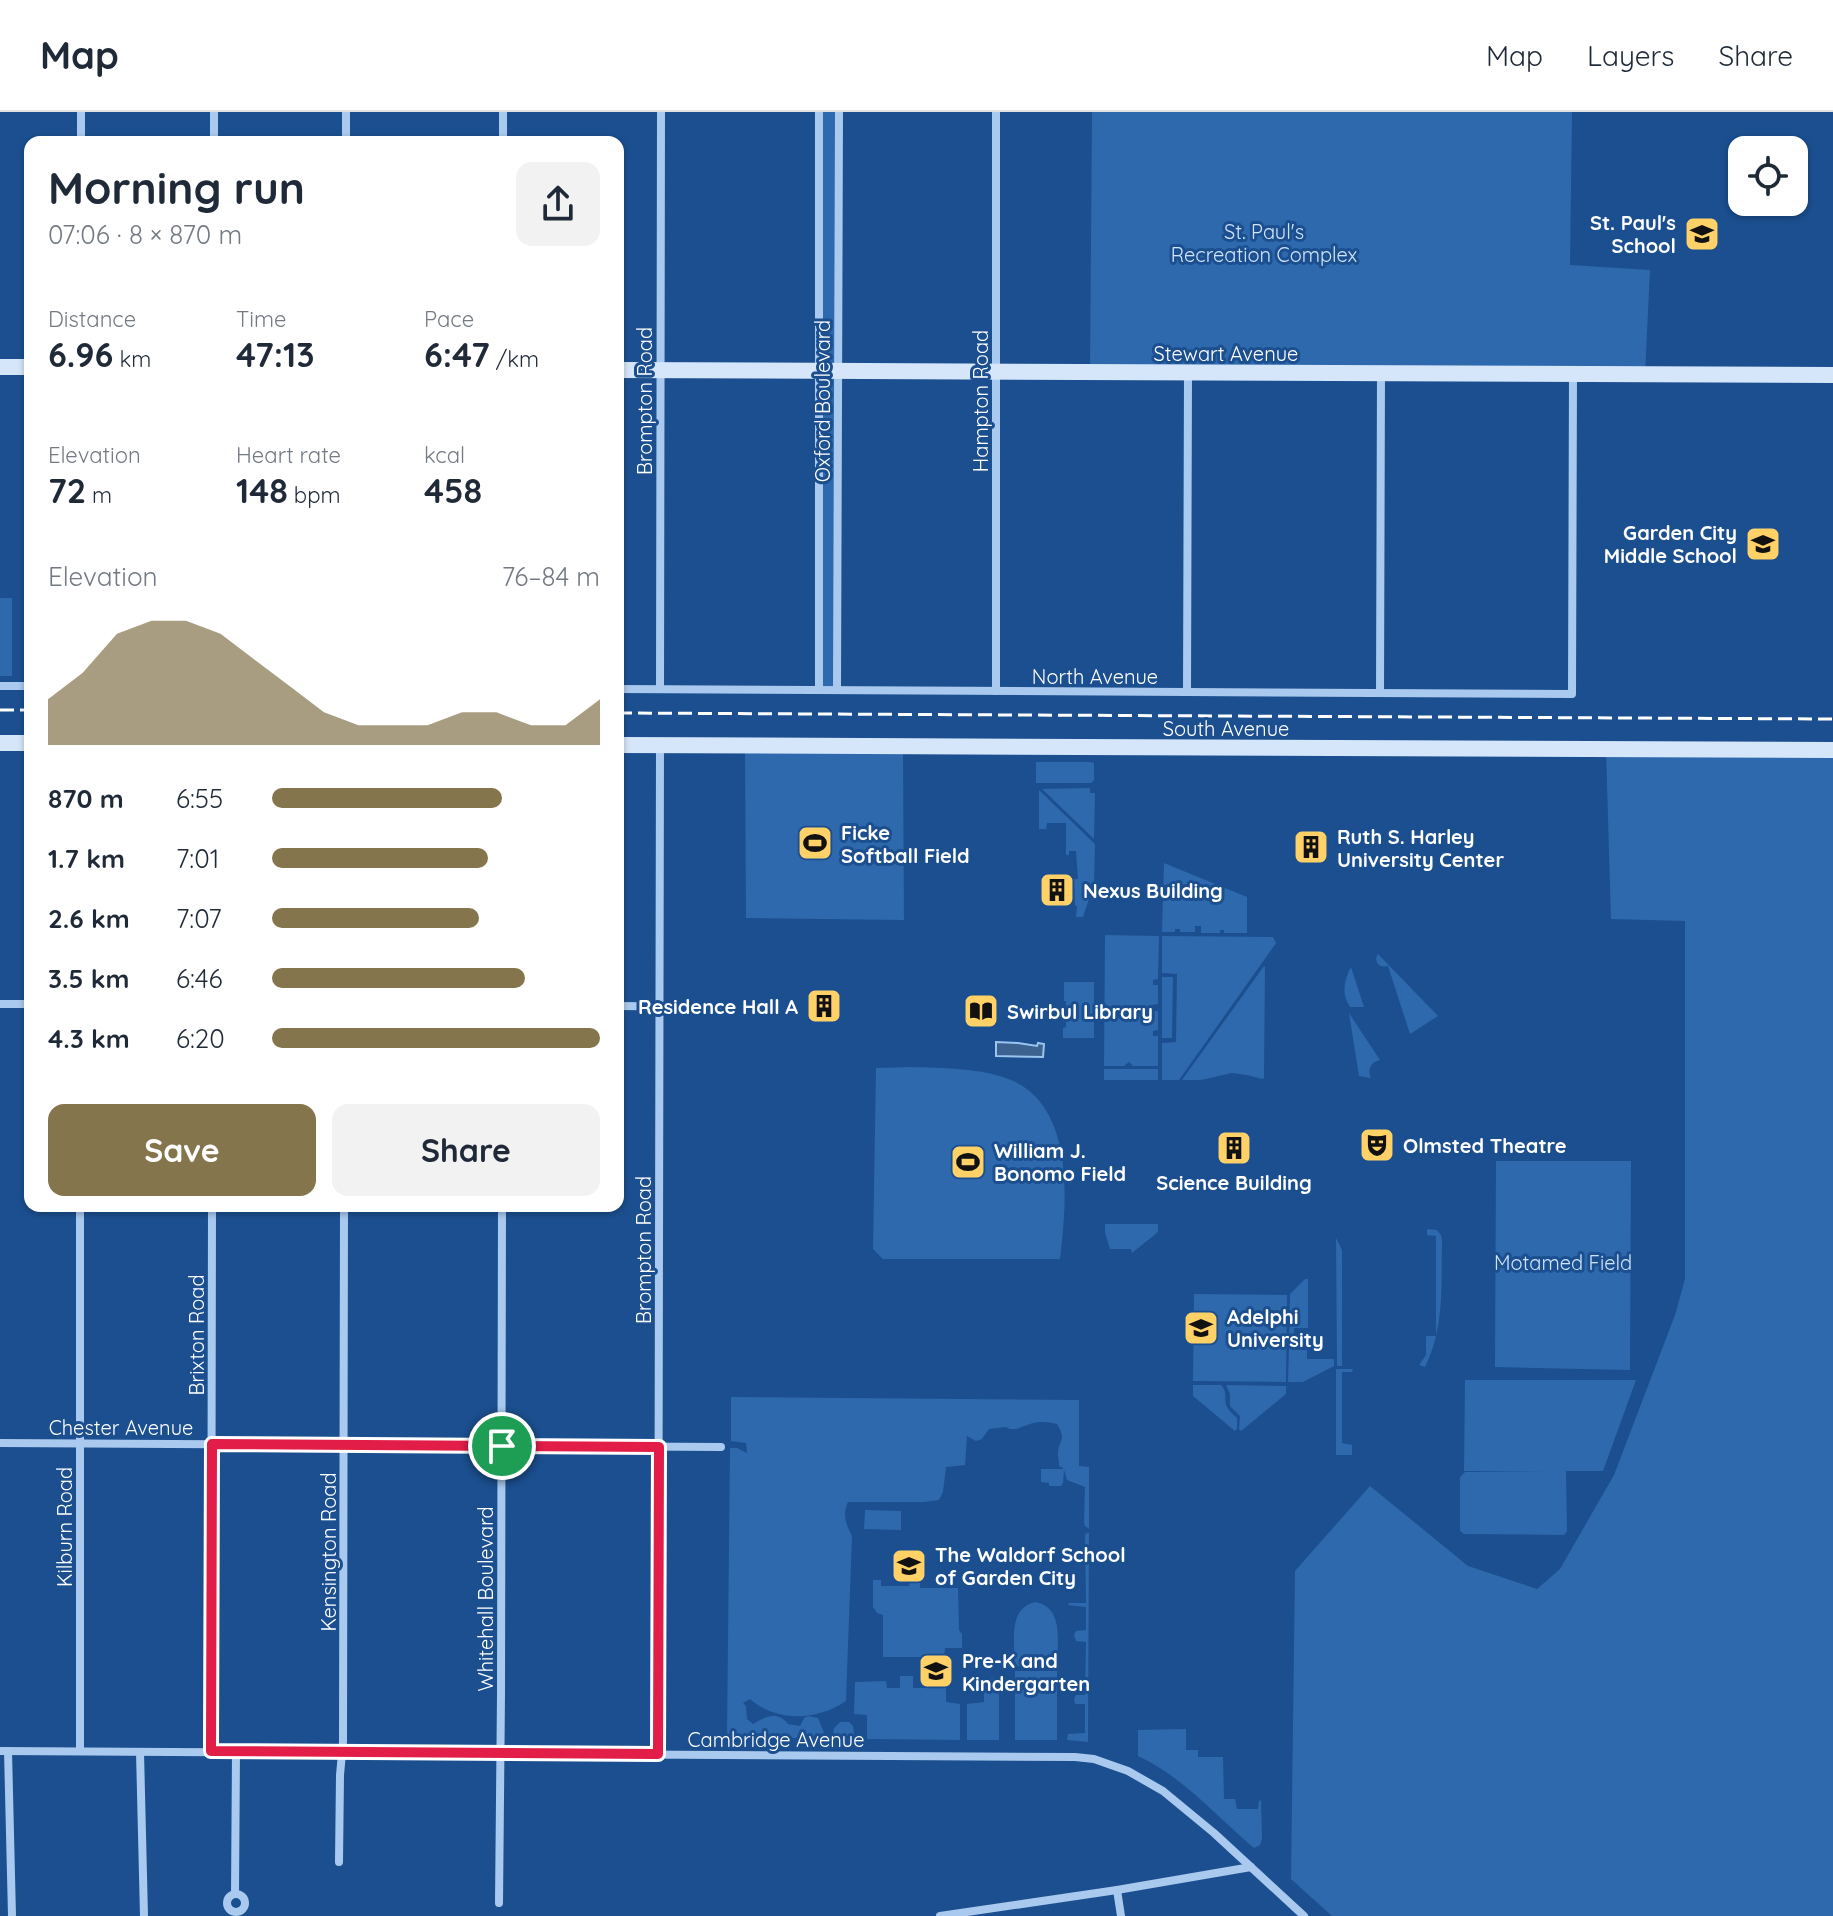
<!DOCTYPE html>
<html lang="en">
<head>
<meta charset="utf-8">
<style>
  :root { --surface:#fff; --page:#f2f2f3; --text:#1f2937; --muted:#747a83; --line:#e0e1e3; --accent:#84754c }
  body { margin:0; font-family:Quicksand,sans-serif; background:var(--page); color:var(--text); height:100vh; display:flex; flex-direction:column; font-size:30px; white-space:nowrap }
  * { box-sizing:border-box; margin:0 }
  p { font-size:26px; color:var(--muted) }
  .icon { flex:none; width:44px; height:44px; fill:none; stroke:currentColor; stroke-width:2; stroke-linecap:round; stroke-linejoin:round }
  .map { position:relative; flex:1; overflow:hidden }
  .panel { position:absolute; left:24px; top:24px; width:600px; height:1076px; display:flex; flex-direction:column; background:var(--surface); border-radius:16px; box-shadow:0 2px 6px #0004 }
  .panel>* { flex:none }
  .tools { position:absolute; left:1728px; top:24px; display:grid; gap:16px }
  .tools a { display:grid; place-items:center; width:80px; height:80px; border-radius:16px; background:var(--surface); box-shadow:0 2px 6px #0004; font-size:40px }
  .pin { position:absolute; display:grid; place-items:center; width:68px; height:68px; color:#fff; margin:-34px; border:4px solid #fff; border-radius:50%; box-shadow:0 2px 8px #0007 }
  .round { display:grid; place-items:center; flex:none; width:84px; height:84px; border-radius:16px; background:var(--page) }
  .head { display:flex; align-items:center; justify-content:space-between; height:136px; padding:0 24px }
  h1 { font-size:44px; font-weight:700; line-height:60px }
  .metrics { display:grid; grid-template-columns:repeat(3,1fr); gap:12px; height:136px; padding:8px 24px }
  .metrics div { display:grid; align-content:center }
  .metrics b { font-size:34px; font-weight:700 }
  .metrics small { font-size:22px; font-weight:400 }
  .metrics p { font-size:22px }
  .chart { height:224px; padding:16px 24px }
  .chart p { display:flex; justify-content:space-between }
  .chart svg { width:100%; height:144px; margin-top:8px; fill:var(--accent); opacity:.7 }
  .primary-button { display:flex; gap:16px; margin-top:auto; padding:16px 24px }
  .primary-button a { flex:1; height:92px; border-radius:16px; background:var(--accent); color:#fff; font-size:32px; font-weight:700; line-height:92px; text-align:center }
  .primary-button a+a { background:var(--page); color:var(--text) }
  ul { padding:0 24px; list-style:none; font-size:26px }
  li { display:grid; grid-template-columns:128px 96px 1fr; align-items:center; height:60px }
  li i { height:20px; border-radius:10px; background:var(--accent) }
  header { display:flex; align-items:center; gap:48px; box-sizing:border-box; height:112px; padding:0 40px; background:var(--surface); border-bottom:2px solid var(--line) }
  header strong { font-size:38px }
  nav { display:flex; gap:44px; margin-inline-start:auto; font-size:28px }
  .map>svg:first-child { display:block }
</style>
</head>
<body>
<header>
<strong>Map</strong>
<nav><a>Map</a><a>Layers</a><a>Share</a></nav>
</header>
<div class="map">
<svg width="1833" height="1804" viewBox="0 0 1833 1804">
  <rect width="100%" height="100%" fill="#1b4f8f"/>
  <g fill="#2e69ad">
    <path d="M821,0h16l-1,576 -16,1z"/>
    <path d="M1092,0h480l-2,153 80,5 -5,105 -555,-3z"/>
    <rect x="0" y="486" width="12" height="78"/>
    <path d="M1606,637l227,4v1163h-501l-41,-37 4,-308 75,-85 98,80 69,23 23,-20 54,-94 61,-160 10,-36v-358l-74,-2z"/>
    <path d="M745,641h158l1,167 -158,-2z"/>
    <path d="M1036,650h54l4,1v17l-3,3h-55z"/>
    <path d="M1090,676v5h5l-1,46 -52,-50z"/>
    <path d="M1039,678l56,54 -1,40 -11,33h-7l1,-11h-2l-1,-27h4l-2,-28h-7v4h-3v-32h-19l-1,6h-7z"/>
    <path d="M1164,751l83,34v36h-23v-3h-4v3h-19v-7h-6v6h-15v-3h-5v3h-13z"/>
    <path d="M1105,823l54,1 -1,43 -5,1v5h5v19l-6,1v6h6v19l-5,1v5h5v30h-25l-4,-4 -5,4h-20z"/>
    <path d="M1162,824l111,1 3,6 -97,137h-17v-37l14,-1 1,-68 -15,-1z"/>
    <path d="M1378,842l60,62 -28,18 -22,-68c-6,1 -11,1 -12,-8z"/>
    <path d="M1264,854l1,1 -1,111 -2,1 -15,-4 -15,-2 -31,7h-19z"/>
    <path d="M1351,855l13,40h-14c-9,-13 -6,-27 1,-40z"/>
    <path d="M1162,865h11l-1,61h-10z"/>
    <path d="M1064,870h30v56h-31v-10l3,-1v-5h-3l1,-15 2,-1v-5h-2z"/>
    <path d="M1349,901l31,47c-9,2 -13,9 -9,18l-12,-2z"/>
    <path d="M912,955c30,1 71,1 99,13 64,27 56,122 49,179h-177l-10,-10 3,-181z"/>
    <rect x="1104" y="957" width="54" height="11"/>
    <path d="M1496,1049h135l-1,209 -135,-3z"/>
    <path d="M1105,1112h53v8l-26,21 -1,-4h-21l-5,-16z"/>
    <path d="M1427,1117l10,1 4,5 1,5c-1,43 3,87 -17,127l-6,-2 7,-10v-19h10v-100l-9,-1z"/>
    <path d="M1336,1126l6,12v116h-5z"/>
    <path d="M1305,1167h3v49h-14v17h-5l1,-51z"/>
    <path d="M1194,1182l93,1 -1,87 -93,-1z"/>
    <path d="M1289,1236h4l1,2h13v9h27v7l-31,16h-15z"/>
    <path d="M1336,1257h17l-1,3h-10v71l10,2v10h-16z"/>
    <path d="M1465,1268h171l-33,91h-37l1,60 -3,4 -100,-1 -4,-3v-54l5,-5 82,-1h-83z"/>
    <path d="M1193,1273h28c7,8 3,11 5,20 2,5 7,9 11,13v11l-2,2 -42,-35z"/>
    <path d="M1226,1273l60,1v8l-45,37 -2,-2 1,-13 -10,-10v-12z"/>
    <path d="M731,1285l348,3v66l10,1v62l-4,-3 -1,-4 1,-35 -18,-7 -3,-10 -1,13 -2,3h-12v-3l-8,-1v-13h23l-5,-3c0,-5 -1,-9 -1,-13 1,-15 9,-12 -1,-29 -8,-2 -18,-3 -27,0 -10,3 -14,8 -25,3l-16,2 -7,10 -6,2 -9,-5 -2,29 -19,2 -3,25 -4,8 -15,2h-76c-6,13 -2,22 4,34l-6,165c-29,20 -70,21 -96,-2l-7,4 3,3 1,13 6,5c13,-8 25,-13 35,0l12,2 4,-8 4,-2 10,2 7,17h8l1,-7 6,-6h9l4,4 2,13 -128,-2 3,-289h7l10,5 -1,-10 -15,-2z"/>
    <path d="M865,1398l36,1v19l-37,-1z"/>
    <path d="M1087,1421h2l-1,209 -21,-2 1,-6 17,-1v-29h-10l-1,-5 2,-4h9l1,-53 -10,-1 -2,-6 2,-4 10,-1v-23l-18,-2 1,-2h17l-1,-68z"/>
    <path d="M873,1468h8v6h28l1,-4h10v6h38l1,42 3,4v14h-17l-1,9h-61v-42l-6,-2 -4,-6z"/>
    <path d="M1035,1490c30,5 22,42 22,65l-42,-1c0,-23 -8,-57 20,-64z"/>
    <rect x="1015" y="1559" width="42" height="69"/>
    <path d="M900,1564h13v12h12l1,-12h25v7l-5,1v18l14,2v36l-93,-1v-24l-13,-1 1,-32 31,-1 1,7h13z"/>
    <path d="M978,1566h21v62h-32v-36l17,-2v-19l-6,-1z"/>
    <path d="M1186,1617v21h12v7h25l1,42h11l2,10h21l1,-8 2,-1 1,39 -2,6 -6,3c-36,-30 -73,-73 -116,-92v-26z"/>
  </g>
  <path fill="#3c6290" stroke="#9cc4f0" stroke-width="2" d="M996,930l22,1 19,3 1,-3 6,1 -1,13 -47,-1z"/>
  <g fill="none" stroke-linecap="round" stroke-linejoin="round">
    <g stroke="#a9c9ee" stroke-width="8">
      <path d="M503,0v30"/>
      <path d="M81,30v-30"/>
      <path d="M214,30v-30"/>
      <path d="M346,30v-30"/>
      <path d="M0,574h30"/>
      <path d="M618,577l954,5 1,-320"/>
      <path d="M660,577l1,-577"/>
      <path d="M819,578v-578"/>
      <path d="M837,578l2,-578"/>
      <path d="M996,579v-579"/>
      <path d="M1187,580l1,-319"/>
      <path d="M1380,581l1,-319"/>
      <path d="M0,892h30"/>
      <path d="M618,894l106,1"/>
      <path d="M0,1331l721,4"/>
      <path d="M0,1639l1075,6 19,2 34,12 35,20 51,42 90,83"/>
      <path d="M8,1639l4,165"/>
      <path d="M80,1639v-545"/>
      <path d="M211,1639l1,-545"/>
      <path d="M140,1640l4,164"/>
      <path d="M658,1642l2,-1009"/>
      <path d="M339,1750l1,-87 3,-33 1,-536"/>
      <path d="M1117,1778l4,26"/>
      <circle cx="236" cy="1791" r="9"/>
      <path d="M235,1782l1,-143"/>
      <path d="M499,1791l2,-209 1,-488"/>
      <path d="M940,1804l177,-26 134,-23"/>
    </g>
    <g stroke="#d6e6fa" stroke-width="16">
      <path d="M0,255h30"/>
      <path d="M618,258l1215,5"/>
      <path d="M0,631h30"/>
      <path d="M618,633l1215,5"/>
    </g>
    <g stroke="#fff" stroke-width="3" stroke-dasharray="14 6" stroke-linecap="butt">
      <path d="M0,598h30"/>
      <path d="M618,601l1215,6"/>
    </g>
  </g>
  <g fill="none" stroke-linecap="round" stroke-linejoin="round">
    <defs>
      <path id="route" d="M212,1332l447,3 -1,307 -447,-3z"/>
    </defs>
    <use href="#route" stroke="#fff" stroke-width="16"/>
    <use href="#route" stroke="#e11d48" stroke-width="10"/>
  </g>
  <defs>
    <symbol id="school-square" viewBox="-11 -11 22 22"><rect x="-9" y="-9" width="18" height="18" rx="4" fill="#ffd166" stroke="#1b4f8f"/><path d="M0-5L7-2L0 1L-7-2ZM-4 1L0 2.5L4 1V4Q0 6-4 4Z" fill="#111"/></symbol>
    <symbol id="stadium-square" viewBox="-11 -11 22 22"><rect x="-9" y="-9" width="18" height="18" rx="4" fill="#ffd166" stroke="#1b4f8f"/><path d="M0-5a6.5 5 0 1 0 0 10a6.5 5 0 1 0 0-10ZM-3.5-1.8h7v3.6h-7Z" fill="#111"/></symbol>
    <symbol id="building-square" viewBox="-11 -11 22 22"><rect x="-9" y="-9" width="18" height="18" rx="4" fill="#ffd166" stroke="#1b4f8f"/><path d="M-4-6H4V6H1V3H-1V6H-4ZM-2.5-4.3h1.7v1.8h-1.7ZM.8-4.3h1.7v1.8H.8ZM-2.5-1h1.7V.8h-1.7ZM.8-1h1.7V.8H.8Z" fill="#111"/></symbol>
    <symbol id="library-square" viewBox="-11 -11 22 22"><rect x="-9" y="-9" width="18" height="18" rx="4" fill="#ffd166" stroke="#1b4f8f"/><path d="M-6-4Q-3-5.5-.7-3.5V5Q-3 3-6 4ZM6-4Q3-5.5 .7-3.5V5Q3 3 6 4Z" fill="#111"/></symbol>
    <symbol id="theatre-square" viewBox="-11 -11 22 22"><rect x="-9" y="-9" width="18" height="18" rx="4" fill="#ffd166" stroke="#1b4f8f"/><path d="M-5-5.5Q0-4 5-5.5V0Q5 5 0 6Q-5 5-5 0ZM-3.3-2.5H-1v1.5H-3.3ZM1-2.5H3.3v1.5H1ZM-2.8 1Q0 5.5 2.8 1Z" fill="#111"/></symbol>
    <symbol id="university-square" viewBox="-11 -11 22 22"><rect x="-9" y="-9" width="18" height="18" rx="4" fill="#ffd166" stroke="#1b4f8f"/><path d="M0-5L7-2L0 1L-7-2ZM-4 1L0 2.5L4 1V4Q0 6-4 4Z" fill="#111"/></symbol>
  </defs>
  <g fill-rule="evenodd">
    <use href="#school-square" x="1682" y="102" width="40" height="40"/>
    <use href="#school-square" x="1743" y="412" width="40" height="40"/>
    <use href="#stadium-square" x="795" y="711" width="40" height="40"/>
    <use href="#building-square" x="1291" y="715" width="40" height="40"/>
    <use href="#building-square" x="1037" y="758" width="40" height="40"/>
    <use href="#building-square" x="804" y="874" width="40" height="40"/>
    <use href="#library-square" x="961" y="879" width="40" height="40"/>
    <use href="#theatre-square" x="1357" y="1013" width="40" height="40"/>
    <use href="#building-square" x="1214" y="1016" width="40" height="40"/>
    <use href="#stadium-square" x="948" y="1030" width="40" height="40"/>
    <use href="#university-square" x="1181" y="1196" width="40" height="40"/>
    <use href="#school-square" x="889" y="1434" width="40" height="40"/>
    <use href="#school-square" x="916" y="1539" width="40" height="40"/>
  </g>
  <g text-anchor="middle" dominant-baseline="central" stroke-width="6" stroke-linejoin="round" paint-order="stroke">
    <g font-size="20" font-weight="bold" fill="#fff" stroke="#1b4f8f" text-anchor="start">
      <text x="1676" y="110" text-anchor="end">St. Paul's<tspan x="1676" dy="23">School</tspan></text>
      <text x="1737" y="420" text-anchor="end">Garden City<tspan x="1737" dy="23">Middle School</tspan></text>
      <text x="841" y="720">Ficke<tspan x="841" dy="23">Softball Field</tspan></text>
      <text x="1337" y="724">Ruth S. Harley<tspan x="1337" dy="23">University Center</tspan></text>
      <text x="1083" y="778">Nexus Building</text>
      <text x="798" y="894" text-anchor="end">Residence Hall A</text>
      <text x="1007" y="899">Swirbul Library</text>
      <text x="1403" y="1033">Olmsted Theatre</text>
      <text x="994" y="1038">William J.<tspan x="994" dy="23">Bonomo Field</tspan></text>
      <text x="1234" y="1070" text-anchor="middle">Science Building</text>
      <text x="1227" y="1204">Adelphi<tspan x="1227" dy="23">University</tspan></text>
      <text x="935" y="1442">The Waldorf School<tspan x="935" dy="23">of Garden City</tspan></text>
      <text x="962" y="1548">Pre-K and<tspan x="962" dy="23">Kindergarten</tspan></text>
    </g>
    <g font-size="20" fill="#cfe3fa" stroke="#1b4f8f">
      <text x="1264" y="119">St. Paul's<tspan x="1264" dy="23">Recreation Complex</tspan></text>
      <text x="1563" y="1150">Motamed Field</text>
    </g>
    <g font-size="20" fill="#fff" stroke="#1b4f8f">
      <text x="1226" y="241">Stewart Avenue</text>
      <text transform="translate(644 289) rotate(-90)">Brompton Road</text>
      <text transform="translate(822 289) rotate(-90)">Oxford Boulevard</text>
      <text transform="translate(980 289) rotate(-90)">Hampton Road</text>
      <text x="1095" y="564">North Avenue</text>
      <text x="1226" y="616">South Avenue</text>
      <text transform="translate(643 1138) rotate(-90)">Brompton Road</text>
      <text transform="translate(196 1223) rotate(-90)">Brixton Road</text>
      <text x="121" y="1315">Chester Avenue</text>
      <text transform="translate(64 1415) rotate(-90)">Kilburn Road</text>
      <text transform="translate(328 1440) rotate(-90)">Kensington Road</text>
      <text transform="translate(485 1487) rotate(-90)">Whitehall Boulevard</text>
      <text x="776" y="1627">Cambridge Avenue</text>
    </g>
  </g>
</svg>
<div class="tools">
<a><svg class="icon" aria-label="locate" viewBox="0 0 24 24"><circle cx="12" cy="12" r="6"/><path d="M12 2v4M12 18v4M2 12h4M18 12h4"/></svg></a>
</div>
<div class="pin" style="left:502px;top:1334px;background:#1e9e55"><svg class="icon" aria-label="arrive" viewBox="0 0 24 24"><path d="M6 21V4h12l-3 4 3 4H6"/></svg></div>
<section class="panel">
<div class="head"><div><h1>Morning run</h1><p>07:06 · 8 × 870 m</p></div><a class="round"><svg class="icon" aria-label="share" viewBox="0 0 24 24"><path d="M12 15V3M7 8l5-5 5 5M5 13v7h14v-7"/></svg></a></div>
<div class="metrics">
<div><p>Distance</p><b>6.96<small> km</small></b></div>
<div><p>Time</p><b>47:13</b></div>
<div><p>Pace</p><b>6:47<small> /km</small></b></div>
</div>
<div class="metrics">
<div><p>Elevation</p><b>72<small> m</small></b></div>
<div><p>Heart rate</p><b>148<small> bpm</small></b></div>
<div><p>kcal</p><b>458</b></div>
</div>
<div class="chart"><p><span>Elevation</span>76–84 m</p>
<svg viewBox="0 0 160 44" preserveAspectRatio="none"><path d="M0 44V30L10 22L20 10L30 6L40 6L50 10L60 18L70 26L80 34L90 38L100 38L110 38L120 34L130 34L140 38L150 38L160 30V44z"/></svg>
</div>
<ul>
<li><b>870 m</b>6:55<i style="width:70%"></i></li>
<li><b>1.7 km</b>7:01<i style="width:66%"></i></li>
<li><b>2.6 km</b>7:07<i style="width:63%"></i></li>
<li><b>3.5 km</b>6:46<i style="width:77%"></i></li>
<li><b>4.3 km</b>6:20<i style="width:100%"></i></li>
</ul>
<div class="primary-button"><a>Save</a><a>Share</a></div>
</section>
</div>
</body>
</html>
